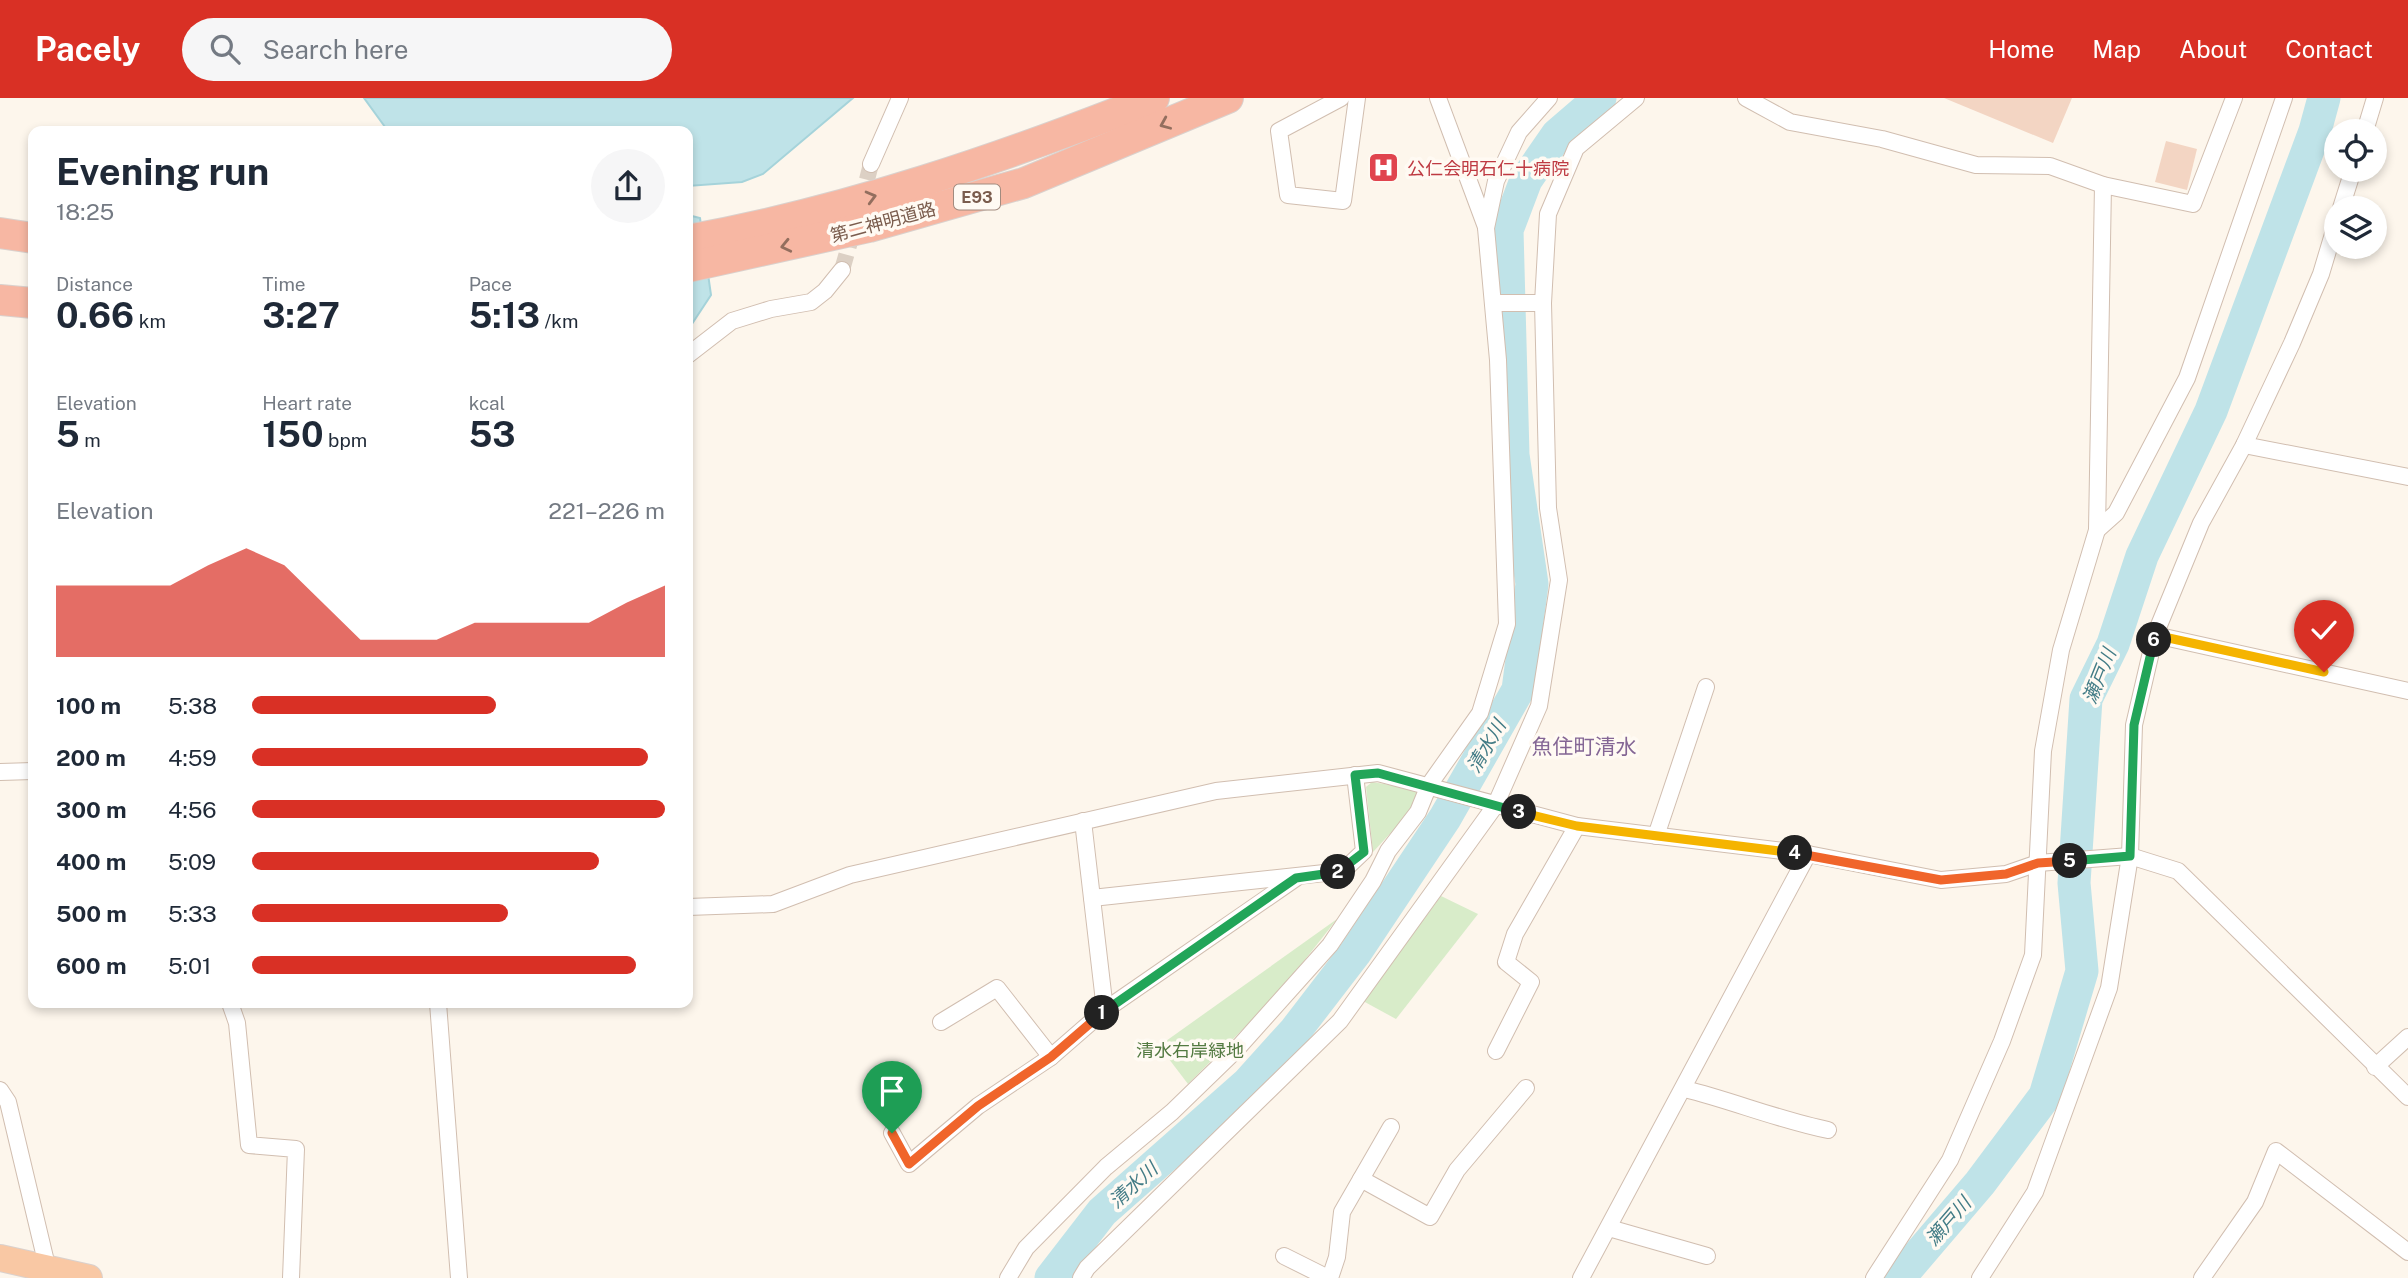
<!DOCTYPE html>
<html lang="en">
<head>
<meta charset="utf-8">
<style>
  :root { --surface:#fff; --page:#f6f6f7; --text:#1f2937; --muted:#747a83; --accent:#d93025 }
  body { margin:0; font-family:"Public Sans","Noto Sans JP",sans-serif; background:var(--page); color:var(--text); height:100vh; display:flex; flex-direction:column; font-size:26px; white-space:nowrap }
  * { box-sizing:border-box; margin:0 }
  p { font-size:23px; color:var(--muted) }
  .icon { flex:none; width:38px; height:38px; fill:none; stroke:currentColor; stroke-width:2; stroke-linecap:round; stroke-linejoin:round }
  .map { position:relative; flex:1; overflow:hidden }
  .side { position:absolute; left:28px; top:28px; width:665px; height:882px; display:flex; flex-direction:column; background:var(--surface); border-radius:14px; box-shadow:0 4px 10px #0003 }
  .side>* { flex:none }
  .controls { position:absolute; left:2324px; top:21px; display:grid; gap:14px }
  .controls a { display:grid; place-items:center; width:63px; height:63px; border-radius:50%; background:var(--surface); box-shadow:0 4px 10px #0003; font-size:35px }
  .pin { position:absolute; display:grid; place-items:center; width:60px; height:60px; color:#fff; margin:-72px -30px; border-radius:50% 50% 50% 0; rotate:-45deg; box-shadow:0 0 7px #0007 }
  .pin .icon { rotate:45deg }
  .km { position:absolute; width:35px; height:35px; margin:-18px; border-radius:50%; background:#222; color:#fff; font-size:19px; line-height:35px; text-align:center }
  .round { display:grid; place-items:center; flex:none; width:74px; height:74px; border-radius:37px; background:var(--page) }
  .head { display:flex; align-items:center; justify-content:space-between; height:119px; padding:0 28px }
  h1 { font-size:38px; font-weight:700; line-height:52px }
  .stats { display:grid; grid-template-columns:repeat(3,1fr); gap:10px; height:119px; padding:7px 28px }
  .stats div { display:grid; align-content:center }
  .stats b { font-size:35px; font-weight:700 }
  .stats small { font-size:19px; font-weight:400 }
  .stats p { font-size:19px }
  .chart { height:196px; padding:14px 28px }
  .chart p { display:flex; justify-content:space-between }
  .chart svg { width:100%; height:126px; margin-top:7px; fill:var(--accent); opacity:.7 }
  ul { padding:0 28px; list-style:none; font-size:23px }
  li { display:grid; grid-template-columns:112px 84px 1fr; align-items:center; height:52px }
  li i { height:18px; border-radius:9px; background:var(--accent) }
  header { display:flex; align-items:center; gap:42px; box-sizing:border-box; height:98px; padding:0 35px; background:var(--accent); color:#fff }
  header strong { font-size:33px }
  nav { display:flex; gap:38px; margin-inline-start:auto; font-size:24px }
  .search { width:490px; height:63px; background:var(--page); display:flex; align-items:center; gap:18px; box-sizing:border-box; padding:0 24px; border-radius:38px; color:var(--muted); font-size:26px }
  .map>svg:first-child { display:block }
</style>
</head>
<body>
<header>
<strong>Pacely</strong>
<div class="search"><svg class="icon" aria-label="search" viewBox="0 0 24 24"><circle cx="10" cy="10" r="6"/><path d="M15 15l6 6"/></svg>Search here</div>
<nav><a>Home</a><a>Map</a><a>About</a><a>Contact</a></nav>
</header>
<div class="map">
<svg width="2408" height="1180" viewBox="0 0 2408 1180">
  <rect width="100%" height="100%" fill="#fdf6ec"/>
  <g fill="#d8ecc9">
    <path d="M1372,684l49,8 -10,21 -38,41 -7,-65z"/>
    <path d="M1441,798l37,18 -82,105 -33,-18z"/>
    <path d="M1337,821l-59,75 -90,90 -29,-38z"/>
  </g>
  <g fill="#bfe3e8" stroke="#a5d3da" stroke-width="2">
    <path d="M364,0h489l-90,76 -21,8 -54,4v-55h-300z"/>
    <path d="M688,117l12,3 11,77 -23,35z"/>
  </g>
  <g fill="none" stroke-linecap="round" stroke-linejoin="round">
    <g stroke="#bfe3e8" stroke-width="33">
      <path d="M1051,1180l51,-66 146,-129 47,-52 60,-78 90,-135 73,-128 14,-106 -19,-129 -6,-225 19,-50 31,-45 43,-37"/>
      <path d="M1899,1180l81,-95 65,-87 37,-125 -8,-88 12,-184 27,-55 29,-88 69,-145 104,-280 9,-33"/>
    </g>
  </g>
  <g fill="#f3d5c3">
    <path d="M1944,0h128l-19,45z"/>
    <path d="M2166,43l31,8 -10,41 -32,-8z"/>
  </g>
  <g fill="none" stroke-linecap="round" stroke-linejoin="round">
    <g stroke="#dcd0c4" stroke-width="16" stroke-dasharray="16 8" stroke-linecap="butt">
      <path d="M861,105l10,-39"/>
      <path d="M842,172l12,-42"/>
    </g>
    <defs>
      <g id="minor">
        <path d="M1341,0l-62,33 9,64 55,6 14,-103"/>
        <path d="M1438,0l48,129"/>
        <path d="M1746,0l44,24 92,17 94,26 74,1 53,19 90,19 41,-106"/>
        <path d="M2365,33l10,-33"/>
        <path d="M871,66l29,-66"/>
        <path d="M2341,110l12,-38"/>
        <path d="M1493,205h50"/>
        <path d="M688,257l44,-34 39,-12 40,-7 14,-11 17,-21"/>
        <path d="M2244,347l164,32"/>
        <path d="M2097,432l19,-17 71,-135 97,-280"/>
        <path d="M2155,537l253,56"/>
        <path d="M0,674l33,-1"/>
        <path d="M1083,723l22,189 191,-132"/>
        <path d="M1656,738l50,-149"/>
        <path d="M1092,800l251,-27 21,-20 -9,-76"/>
        <path d="M688,809l85,-3 77,-29 366,-84 162,-18 199,53 231,28 133,26 65,-6 32,-11 92,-7 48,15 230,226"/>
        <path d="M230,905l7,20 12,122 47,4 -5,129"/>
        <path d="M438,905l21,275"/>
        <path d="M941,924l56,-34 54,69"/>
        <path d="M1496,953l35,-69 -25,-20 9,-28 62,-108"/>
        <path d="M2375,969l33,-30"/>
        <path d="M1685,991c48,12 94,31 143,41"/>
        <path d="M0,992l8,12 40,168"/>
        <path d="M892,1035l17,31 69,-58 73,-49 54,-47"/>
        <path d="M1361,1081l69,38 27,-47 69,-82"/>
        <path d="M1609,1130l98,28"/>
        <path d="M1284,1158l44,22"/>
        <path d="M1008,1180l18,-30 80,-81 66,-55 64,-62 94,-105 43,-64 15,-30 30,-39 11,-27 51,-72 27,-89 -9,-264 -12,-132 10,-47 23,-49 30,-34"/>
        <path d="M1081,1180l6,-10 253,-247 155,-215 44,-100 20,-126 -11,-72 -5,-205 5,-89 28,-66 60,-50"/>
        <path d="M1330,1180l7,-21 5,-45 49,-85"/>
        <path d="M1581,1180l227,-424"/>
        <path d="M1874,1180l76,-118 52,-119 31,-86 10,-204 18,-101 36,-120 6,-345"/>
        <path d="M1980,1180l55,-86 74,-204 21,-132 4,-131 21,-90 46,-112 43,-78 48,-102 29,-69 15,-50"/>
        <path d="M2202,1180l53,-76 21,-51 132,101"/>
      </g>
      <path id="trunk" d="M0,1160l89,20"/>
      <g id="motorway">
        <path d="M0,135l33,5"/>
        <path d="M688,142c160,-29 315,-82 466,-142"/>
        <path d="M688,169l181,-40 155,-44 204,-85"/>
        <path d="M0,202l33,3"/>
      </g>
    </defs>
    <use href="#minor" stroke="#d1beb0" stroke-width="18"/>
    <use href="#trunk" stroke="#dad1cd" stroke-width="28"/>
    <use href="#motorway" stroke="#dad1cd" stroke-width="32"/>
    <use href="#minor" stroke="#fff" stroke-width="16"/>
    <use href="#trunk" stroke="#f9c8a4" stroke-width="26"/>
    <use href="#motorway" stroke="#f7b7a3" stroke-width="30"/>
  </g>
  <defs><path id="oneway-chevron" d="M-2-3.5L2.5 0L-2 3.5" fill="none" stroke-width="1.6" stroke-linecap="round" stroke-linejoin="round" transform="scale(1.75)"/></defs>
  <g stroke="#936e5e">
    <use href="#oneway-chevron" transform="translate(1165 26) rotate(157)"/>
    <use href="#oneway-chevron" transform="translate(871 99) rotate(-15)"/>
    <use href="#oneway-chevron" transform="translate(786 148) rotate(167)"/>
  </g>
  <g fill="none" stroke-linecap="round" stroke-linejoin="round">
    <defs>
      <path id="split-1" d="M892,1035l17,31 69,-58 73,-49 51,-44"/>
      <path id="split-2" d="M1102,915l194,-135 42,-6"/>
      <path id="split-3" d="M1338,774l26,-20 -9,-77 23,-2 141,39"/>
      <path id="split-4" d="M1519,714l58,14 218,27"/>
      <path id="split-5" d="M1795,755l146,27 65,-6 32,-11 32,-2"/>
      <path id="split-6" d="M2070,763l60,-5 4,-131 20,-85"/>
      <path id="split-7" d="M2154,542l1,-5 169,37"/>
    </defs>
    <use href="#split-1" stroke="#fff" stroke-width="14"/>
    <use href="#split-2" stroke="#fff" stroke-width="14"/>
    <use href="#split-3" stroke="#fff" stroke-width="14"/>
    <use href="#split-4" stroke="#fff" stroke-width="14"/>
    <use href="#split-5" stroke="#fff" stroke-width="14"/>
    <use href="#split-6" stroke="#fff" stroke-width="14"/>
    <use href="#split-7" stroke="#fff" stroke-width="14"/>
    <use href="#split-1" stroke="#f0652b" stroke-width="9"/>
    <use href="#split-2" stroke="#22a559" stroke-width="9"/>
    <use href="#split-3" stroke="#22a559" stroke-width="9"/>
    <use href="#split-4" stroke="#f5b400" stroke-width="9"/>
    <use href="#split-5" stroke="#f0652b" stroke-width="9"/>
    <use href="#split-6" stroke="#22a559" stroke-width="9"/>
    <use href="#split-7" stroke="#f5b400" stroke-width="9"/>
  </g>
  <defs>
    <symbol id="hospital-square" viewBox="-11 -11 22 22"><rect x="-9" y="-9" width="18" height="18" rx="4" fill="#e0444e" stroke="#fffaf3"/><path d="M-5-5h3v3.5h4V-5h3V5h-3V1.5h-4V5h-3Z" fill="#fff"/></symbol>
  </defs>
  <g fill-rule="evenodd">
    <use href="#hospital-square" x="1366" y="52" width="35" height="35"/>
  </g>
  <g text-anchor="middle" dominant-baseline="central" stroke-width="7" stroke-linejoin="round" paint-order="stroke">
    <rect fill="#fffaf3" stroke="#a28b7f" stroke-width="2" x="954" y="86.5" width="46" height="25" rx="5"/>
    <g font-size="16" font-weight="bold" fill="#7a5c4d">
      <text x="977" y="99">E93</text>
    </g>
    <g font-size="18" fill="#be3a42" stroke="#fffaf3" text-anchor="start">
      <text x="1407" y="70">公仁会明石仁十病院</text>
    </g>
    <g font-size="18" fill="#7a5c4d" stroke="#fffaf3">
      <text transform="translate(883 124) rotate(-15)">第二神明道路</text>
    </g>
    <g font-size="18" fill="#537a41" stroke="#fffaf3">
      <text x="1190" y="952">清水右岸緑地</text>
    </g>
    <g font-size="19" font-style="italic" fill="#437c86" stroke="#fffaf3">
      <text transform="translate(2099 578) rotate(-68)">瀬戸川</text>
      <text transform="translate(1486 648) rotate(-60)">清水川</text>
      <text transform="translate(1133 1087) rotate(-42)">清水川</text>
      <text transform="translate(1948 1123) rotate(-49)">瀬戸川</text>
    </g>
    <g font-size="21" fill="#846695" stroke="#fffaf3">
      <text x="1584" y="648">魚住町清水</text>
    </g>
  </g>
</svg>
<div class="controls">
<a><svg class="icon" aria-label="locate" viewBox="0 0 24 24"><circle cx="12" cy="12" r="6"/><path d="M12 2v4M12 18v4M2 12h4M18 12h4"/></svg></a>
<a><svg class="icon" aria-label="layers" viewBox="0 0 24 24"><path d="M12 4l9 5-9 5-9-5zM3 14l9 5 9-5"/></svg></a>
</div>
<div class="pin" style="left:892px;top:1035px;background:#1e9e55"><svg class="icon" aria-label="arrive" viewBox="0 0 24 24"><path d="M6 21V4h12l-3 4 3 4H6"/></svg></div>
<div class="pin" style="left:2324px;top:574px;background:#d93025"><svg class="icon" aria-label="check" viewBox="0 0 24 24"><path d="M5 12l5 5 9-10"/></svg></div>
<b class="km" style="left:1102px;top:915px">1</b>
<b class="km" style="left:1338px;top:774px">2</b>
<b class="km" style="left:1519px;top:714px">3</b>
<b class="km" style="left:1795px;top:755px">4</b>
<b class="km" style="left:2070px;top:763px">5</b>
<b class="km" style="left:2154px;top:542px">6</b>
<section class="side">
<div class="head"><div><h1>Evening run</h1><p>18:25</p></div><a class="round"><svg class="icon" aria-label="share" viewBox="0 0 24 24"><path d="M12 15V3M7 8l5-5 5 5M5 13v7h14v-7"/></svg></a></div>
<div class="stats">
<div><p>Distance</p><b>0.66<small> km</small></b></div>
<div><p>Time</p><b>3:27</b></div>
<div><p>Pace</p><b>5:13<small> /km</small></b></div>
</div>
<div class="stats">
<div><p>Elevation</p><b>5<small> m</small></b></div>
<div><p>Heart rate</p><b>150<small> bpm</small></b></div>
<div><p>kcal</p><b>53</b></div>
</div>
<div class="chart"><p><span>Elevation</span>221–226 m</p>
<svg viewBox="0 0 160 44" preserveAspectRatio="none"><path d="M0 44V19L10 19L20 19L30 19L40 12L50 6L60 12L70 25L80 38L90 38L100 38L110 32L120 32L130 32L140 32L150 25L160 19V44z"/></svg>
</div>
<ul>
<li><b>100 m</b>5:38<i style="width:59%"></i></li>
<li><b>200 m</b>4:59<i style="width:96%"></i></li>
<li><b>300 m</b>4:56<i style="width:100%"></i></li>
<li><b>400 m</b>5:09<i style="width:84%"></i></li>
<li><b>500 m</b>5:33<i style="width:62%"></i></li>
<li><b>600 m</b>5:01<i style="width:93%"></i></li>
</ul>
</section>
</div>
</body>
</html>
